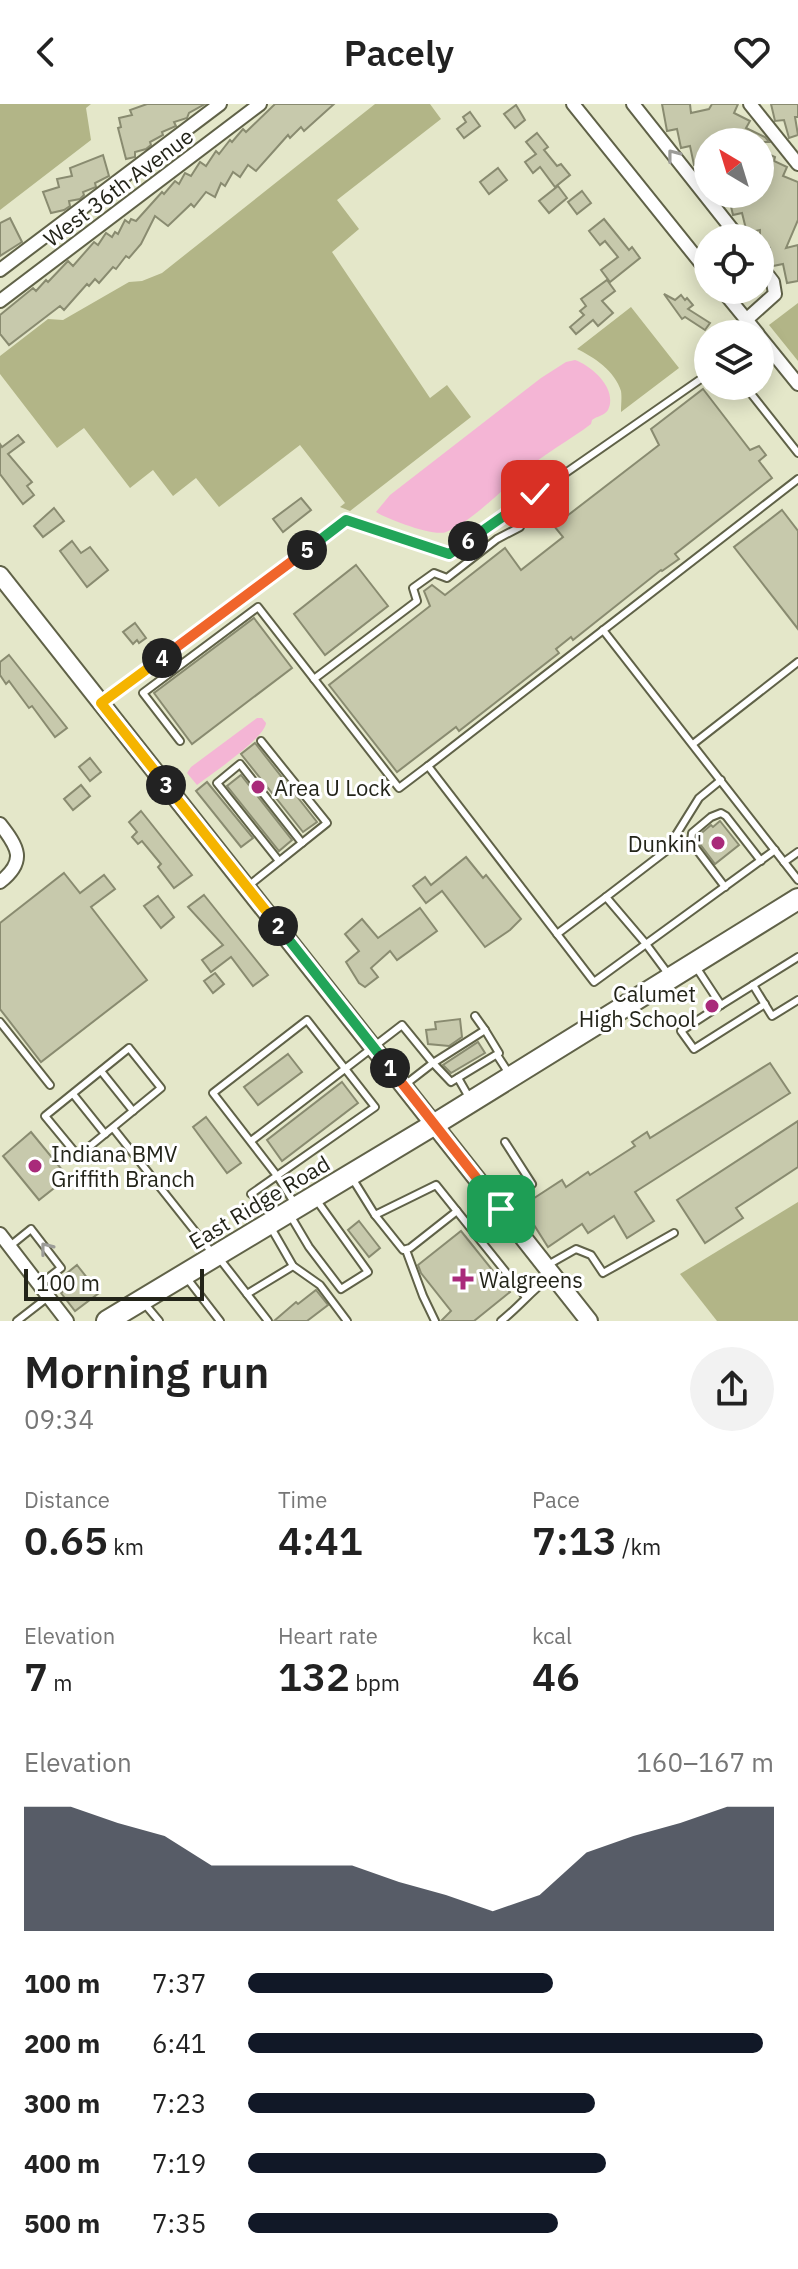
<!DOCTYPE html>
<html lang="en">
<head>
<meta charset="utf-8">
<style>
  :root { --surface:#fff; --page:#f2f2f2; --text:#222; --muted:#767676; --accent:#111827 }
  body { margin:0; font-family:"IBM Plex Sans",sans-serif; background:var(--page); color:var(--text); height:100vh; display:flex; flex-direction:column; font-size:30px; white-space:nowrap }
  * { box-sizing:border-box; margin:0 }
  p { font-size:26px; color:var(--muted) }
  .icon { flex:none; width:44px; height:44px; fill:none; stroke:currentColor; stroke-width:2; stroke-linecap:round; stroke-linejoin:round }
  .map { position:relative; height:1217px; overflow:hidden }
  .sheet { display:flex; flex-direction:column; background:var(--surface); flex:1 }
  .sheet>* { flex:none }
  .needle { width:52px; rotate:322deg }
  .fabs { position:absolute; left:694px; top:24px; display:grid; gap:16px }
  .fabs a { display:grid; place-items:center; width:80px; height:80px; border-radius:50%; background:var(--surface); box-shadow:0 4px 20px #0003; font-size:40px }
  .scale { position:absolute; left:24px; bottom:20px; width:180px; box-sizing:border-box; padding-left:8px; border:4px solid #232419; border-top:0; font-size:22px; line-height:28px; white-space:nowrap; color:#232419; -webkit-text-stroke:6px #fff; paint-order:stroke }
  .pin { position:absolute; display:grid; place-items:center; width:68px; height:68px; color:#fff; margin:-34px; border-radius:16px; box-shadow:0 4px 12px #0006 }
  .km { position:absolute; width:40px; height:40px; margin:-20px; border-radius:50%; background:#222; color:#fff; font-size:22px; line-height:40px; text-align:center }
  .round { display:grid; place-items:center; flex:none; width:84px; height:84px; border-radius:42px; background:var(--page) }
  .summary { display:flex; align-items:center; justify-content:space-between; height:136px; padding:0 24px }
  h1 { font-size:44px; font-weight:600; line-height:60px }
  .stats { display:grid; grid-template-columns:repeat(3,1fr); gap:12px; height:136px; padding:8px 24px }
  .stats div { display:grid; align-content:center }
  .stats b { font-size:40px; font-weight:600 }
  .stats small { font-size:22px; font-weight:400 }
  .stats p { font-size:22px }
  .chart { height:224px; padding:16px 24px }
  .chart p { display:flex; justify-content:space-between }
  .chart svg { width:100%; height:144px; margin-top:8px; fill:var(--accent); opacity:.7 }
  ul { padding:0 24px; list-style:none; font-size:26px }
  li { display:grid; grid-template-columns:128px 96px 1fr; align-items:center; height:60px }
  li i { height:20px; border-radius:10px; background:var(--accent) }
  header { display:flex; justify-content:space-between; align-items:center; height:104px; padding:0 24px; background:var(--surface); font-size:36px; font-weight:600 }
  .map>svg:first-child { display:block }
</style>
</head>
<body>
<header><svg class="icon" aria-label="back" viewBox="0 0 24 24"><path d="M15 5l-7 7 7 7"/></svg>Pacely<svg class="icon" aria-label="heart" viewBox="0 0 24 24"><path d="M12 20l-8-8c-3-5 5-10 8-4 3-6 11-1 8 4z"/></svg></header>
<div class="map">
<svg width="798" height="1217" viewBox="0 0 798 1217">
  <rect width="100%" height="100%" fill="#e4e7c9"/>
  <g fill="#b2b587">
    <path d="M0,0h91l-5,4 5,32 -91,70z"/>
    <path d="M375,0h55l11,15 -104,81 22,29 -27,23 98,146 17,-13 24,32 -121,94 -10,-4 5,-4 -45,-58 -81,62 -23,-29 -23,18 -20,-26 -23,18 -46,-60 -27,20 -57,-74v-18l48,-37 15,1 66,-38 13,-1 20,-8z"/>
    <path d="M798,199v58l-29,-36z"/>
    <path d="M631,203l48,61 -58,44c0,-6 1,-15 0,-21 -6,-20 -27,-34 -44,-42z"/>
    <path d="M798,1098v119h-81l-37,-47z"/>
  </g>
  <g fill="#f4b5d5">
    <path d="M575,256c17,6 43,29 33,50 -4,6 -11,6 -16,10l-1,4c-21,16 -46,29 -66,47 -23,18 -52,50 -79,61 -12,5 -59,-13 -70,-20l14,-17 151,-117 25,-16z"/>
    <path d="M257,614h5l4,5c-1,15 -56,52 -69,62l-10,-12 4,-6z"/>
  </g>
  <g fill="#c7c9ac" stroke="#898b70" stroke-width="2">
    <path d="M147,0h58l-16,9 -2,5 -13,4 2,4 -14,6 1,3 -13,7 1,3 -5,4 -11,3v5l-9,2 -8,-31 3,-1 -2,-9 13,-3 -2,-5z"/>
    <path d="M275,0h59l-30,27 -3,-4 -11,11 -2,-3 -32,36 -8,-6 -8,12 -7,-5 -8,14 -4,-3 -6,14 -9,-5 -12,15 -3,-3 -23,22 -13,-10 -14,28 -12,14 -3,-2 -10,13 -3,-2 -14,16 -4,-4 -6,7 -2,-2 -23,26 -4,-4 -51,39 -9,-11v-19l33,-27 3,3 10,-11 2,2 20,-21 5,5 21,-24 4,3 8,-12 6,4 3,-5 3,2 7,-14 4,3 2,-4 5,2 26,-29 2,2 11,-13 4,3 6,-11 6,3 9,-14 6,4 10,-15 3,3 11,-14 2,2 11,-13 3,3z"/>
    <path d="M662,0h28l1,9 18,-4 3,-5h26l-4,9 16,8 -4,7 19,9 4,5h-37l3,-5 -27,5v20l-14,3 -4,-19 -9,2 -4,-19 -10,2z"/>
    <path d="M771,0h27v13h-3l3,18 -9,3 -5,-18 -9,1z"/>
    <path d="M516,1l9,15 -10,8 -11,-14z"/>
    <path d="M470,8l10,14 -16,12 -7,-9 9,-7 -3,-5z"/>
    <path d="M537,29l11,14 -4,3 13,16 4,-2 9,11 -15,12 -15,-20 -7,6 -8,-11 11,-8 -10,-12z"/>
    <path d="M766,49l9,4 -1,4 13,6 -4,9 15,6v38l-12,28 12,-3v36l-11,2 -4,-19 -10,2 -3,-18 -10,2v-20l-13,3 -5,-20 -9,2 -5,-21h32v-29z"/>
    <path d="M103,51l6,21 -14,7 1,4 -13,5 1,3 -4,4 -11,2 1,5 -6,4 -13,3 -8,-21 16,-5 -2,-8 15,-3 -2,-8z"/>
    <path d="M498,64l9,12 -18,14 -9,-12z"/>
    <path d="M558,82l9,12 -18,15 -10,-12z"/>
    <path d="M582,87l9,12 -14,11 -9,-12z"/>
    <path d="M10,114l12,24 -22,14v-33z"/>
    <path d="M604,115l25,31 3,-3 8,11 -30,24 -9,-12 17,-13 -13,-16 -5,4 -11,-14z"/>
    <path d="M607,176l8,11 -13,10 11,12 -15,13 -5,-6 -17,14 -6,-7 14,-12 -4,-4 6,-5 -5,-7z"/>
    <path d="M664,190l11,6 6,-5 4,5 2,-2 6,7 -5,4 22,14 -5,7 -20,-13 -3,2z"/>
    <path d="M703,285l47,61 9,-4 7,9 -7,6 13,17 -97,76 4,5 -17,12 -1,-1 -88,70 -2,-3 -15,12 3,4 -100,78 -3,-4 -59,45 -68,-87 101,-79 -6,-15 8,-6 13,10 60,-47 16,22 42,-33 -9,-11 105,-81 -8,-16z"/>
    <path d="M18,331l6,7 -16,12 24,28 -5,4 7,9 -11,9 -23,-30v-30l2,3z"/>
    <path d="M301,394l10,12 -28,22 -10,-13z"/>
    <path d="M54,404l10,13 -21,16 -9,-11z"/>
    <path d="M782,406l16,21v98l-64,-82z"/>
    <path d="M72,437l9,12 9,-6 18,23 -21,17 -27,-36z"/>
    <path d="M356,461l32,41 -63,49 -31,-41z"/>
    <path d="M254,514l38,50 -100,76 -38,-51z"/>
    <path d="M135,519l11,15 -7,5 -2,-3 -4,4 -10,-12z"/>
    <path d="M9,551l58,73 -12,9 -23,-31 -3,2 -20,-27 -3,3 -6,-9v-13z"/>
    <path d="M255,639l62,79 -14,10 -62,-78z"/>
    <path d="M90,654l11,14 -11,9 -11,-14z"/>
    <path d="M241,671l51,65 -13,11 -52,-65z"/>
    <path d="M207,678l46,56 -12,9 -45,-56z"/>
    <path d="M81,681l9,11 -17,14 -9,-11z"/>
    <path d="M141,707l51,64 -18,13 -16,-21 3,-3 -19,-23 -4,3 -6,-7 5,-5 -8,-10z"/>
    <path d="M720,717l19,24 -24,19 -18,-24 1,-4 13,-11 2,2z"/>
    <path d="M466,753l17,21 3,-3 35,44 -11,11 -25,17 -43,-56 -16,12 -13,-17 12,-9 6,8z"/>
    <path d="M64,769l16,20 24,-18 11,14 -24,18 56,73 -106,82 -41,-53v-86z"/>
    <path d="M204,791l64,80 -15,11 -22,-29 -20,15 -9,-12 21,-15 -35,-38z"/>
    <path d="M158,792l16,21 -13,11 -17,-22z"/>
    <path d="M420,804l17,23 -40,29 -7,-9 -19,17 7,9 -13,10 -6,-4 -13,-21 13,-11 -14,-17 17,-15 16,19z"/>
    <path d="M215,869l9,11 -11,9 -9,-12z"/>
    <path d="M460,915l2,18 -13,9 -21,-2 -2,-14 10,-1 -1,-7z"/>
    <path d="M478,938l7,11 -34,20 -8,-8z"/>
    <path d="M288,950l14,18 -44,33 -14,-18z"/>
    <path d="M770,959l20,30 -155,99 19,29 -27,17 -13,-22 -26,17 -6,-9 -34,23 -26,-41 40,-26 4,7 22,-15 2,3 45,-29 -3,-4 15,-10 3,6z"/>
    <path d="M342,978l16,21 -76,58 -15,-21z"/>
    <path d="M206,1013l35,46 -14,10 -34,-46z"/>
    <path d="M798,1017v46l-62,41 7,10 -38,25 -28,-43z"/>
    <path d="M31,1028l37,45 -29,23 -36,-44z"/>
    <path d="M359,1117l21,27 -11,9 -21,-27z"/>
    <path d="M461,1127l49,61 -36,29h-33l10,-10 -30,-38 -3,-8z"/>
    <path d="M77,1161l22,28 -24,18 -14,-18 8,-7 -7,-9z"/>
    <path d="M316,1186l12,15 -21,16h-33l22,-19 2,2z"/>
  </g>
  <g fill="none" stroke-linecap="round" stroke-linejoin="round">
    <defs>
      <g id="service">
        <path d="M745,282l53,67"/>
        <path d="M603,526l195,250"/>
        <path d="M314,575l103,-78 -4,-13 21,-15 13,5 50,-39 23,-12"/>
        <path d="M104,597l242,-181 103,34 259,-180"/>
        <path d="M180,637l-37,-48 115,-86 141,181 29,-22"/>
        <path d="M693,640l105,-82"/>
        <path d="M721,676l-22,18 -33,53 -60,46 40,47 129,-94"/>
        <path d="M279,757l-62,-78 23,-19 62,79"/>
        <path d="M784,758l14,-10"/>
        <path d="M247,783l80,-64 -66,-82"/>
        <path d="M725,783l-34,-45 1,-9 19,-16 10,-4 5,3 35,45"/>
        <path d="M557,830l49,-37"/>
        <path d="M696,863l25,38 77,-48"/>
        <path d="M669,871l-23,-31 -52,38 -166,-216 370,-287"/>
        <path d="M753,881l19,31 26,-16"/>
        <path d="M721,901l-40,26 13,18 71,-45"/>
        <path d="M475,912l10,14"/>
        <path d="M0,918l50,63"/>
        <path d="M485,926l14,23 -48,29 -18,-19z"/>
        <path d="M129,944l32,40 -83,68 -33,-40z"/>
        <path d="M497,951l13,20"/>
        <path d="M101,967l32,40"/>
        <path d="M458,974l12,21"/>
        <path d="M73,990l32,40"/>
        <path d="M113,1024l100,126"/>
        <path d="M251,1037l151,-116 31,38 -27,21"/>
        <path d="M352,1074l23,37 28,35 7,-2 47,-37"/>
        <path d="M251,1090l124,-87 -68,-87 -94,73 65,84 17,27"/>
        <path d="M501,1105l31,-25 -27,-42"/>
        <path d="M290,1111l19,32 32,42 27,-17 -53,-74"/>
        <path d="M375,1111l61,-30 89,111"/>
        <path d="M270,1122l23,40 27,19 27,36"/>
        <path d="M10,1142l21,-17 30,39 -22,17"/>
        <path d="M406,1146l17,46 12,25"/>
        <path d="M219,1154l49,63"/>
        <path d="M546,1162l30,-17 15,6 12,18 71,-40"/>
        <path d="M186,1173l34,44"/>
        <path d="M247,1190l46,-28"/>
        <path d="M144,1199l15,18"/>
        <path d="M17,1217l31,-24"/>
        <path d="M501,1217c18,-14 30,-30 49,-44"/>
      </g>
      <g id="minor">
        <path d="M573,0l135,168"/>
        <path d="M633,0l106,134"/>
        <path d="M750,0l48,60"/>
        <path d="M0,166l220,-166"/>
        <path d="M722,186l36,44"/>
        <path d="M0,197l260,-197"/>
        <path d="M746,216l29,-26 -2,-12 -13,-17"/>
        <path d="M760,233l38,47"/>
        <path d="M0,720c18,23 27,37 0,58"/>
        <path d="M0,1130l67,87"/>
      </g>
      <path id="tertiary" d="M0,471l589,746"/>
      <path id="primary" d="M107,1217l328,-197 363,-225"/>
    </defs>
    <use href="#service" stroke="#606248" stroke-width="10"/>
    <use href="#minor" stroke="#606248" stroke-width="16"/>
    <use href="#tertiary" stroke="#606248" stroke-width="20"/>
    <use href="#primary" stroke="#606248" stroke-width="24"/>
    <use href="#service" stroke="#fff" stroke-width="6"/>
    <use href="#minor" stroke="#fff" stroke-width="12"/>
    <use href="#tertiary" stroke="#fff" stroke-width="16"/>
    <use href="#primary" stroke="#fff" stroke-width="20"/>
  </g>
  <defs><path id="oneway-chevron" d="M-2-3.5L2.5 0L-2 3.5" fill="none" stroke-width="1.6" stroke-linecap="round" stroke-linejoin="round" transform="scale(2)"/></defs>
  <g stroke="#9c9c98">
    <use href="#oneway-chevron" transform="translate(673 51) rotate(-128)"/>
    <use href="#oneway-chevron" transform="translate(46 1144) rotate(-128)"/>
  </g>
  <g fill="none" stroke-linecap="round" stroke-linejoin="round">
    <defs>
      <path id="split-1" d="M390,964l111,141"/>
      <path id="split-2" d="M278,822l112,142"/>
      <path id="split-3" d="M166,681l112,141"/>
      <path id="split-4" d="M162,554l-61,45 65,82"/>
      <path id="split-5" d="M162,554l145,-108"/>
      <path id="split-6" d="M307,446l39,-30 103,34 19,-13"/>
      <path id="split-7" d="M468,437l67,-47"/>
    </defs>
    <use href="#split-1" stroke="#fff" stroke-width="16"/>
    <use href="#split-2" stroke="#fff" stroke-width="16"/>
    <use href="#split-3" stroke="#fff" stroke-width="16"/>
    <use href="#split-4" stroke="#fff" stroke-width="16"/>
    <use href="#split-5" stroke="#fff" stroke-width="16"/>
    <use href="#split-6" stroke="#fff" stroke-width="16"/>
    <use href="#split-7" stroke="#fff" stroke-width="16"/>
    <use href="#split-1" stroke="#f0652b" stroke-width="10"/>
    <use href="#split-2" stroke="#22a559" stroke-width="10"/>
    <use href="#split-3" stroke="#f5b400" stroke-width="10"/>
    <use href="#split-4" stroke="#f5b400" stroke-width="10"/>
    <use href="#split-5" stroke="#f0652b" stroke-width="10"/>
    <use href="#split-6" stroke="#22a559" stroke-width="10"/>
    <use href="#split-7" stroke="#22a559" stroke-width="10"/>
  </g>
  <g fill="#a92a7a" stroke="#fff" stroke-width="3">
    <circle cx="258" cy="683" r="8"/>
    <circle cx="718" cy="739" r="8"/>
    <circle cx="712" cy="902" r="8"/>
    <circle cx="35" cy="1062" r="8"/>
    <path d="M459 1163h8v8h8v8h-8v8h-8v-8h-8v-8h8z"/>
  </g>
  <g text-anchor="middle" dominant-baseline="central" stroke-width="6" stroke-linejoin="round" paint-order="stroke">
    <g font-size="22" fill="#232419" stroke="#fff">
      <text transform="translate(118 83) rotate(-37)">West 36th Avenue</text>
      <text transform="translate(259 1098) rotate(-31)">East Ridge Road</text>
    </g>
    <g font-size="22" fill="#232419" stroke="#fff" text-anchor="start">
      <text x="274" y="683">Area U Lock</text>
      <text x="702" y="739" text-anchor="end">Dunkin'</text>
      <text x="696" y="889" text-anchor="end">Calumet<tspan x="696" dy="25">High School</tspan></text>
      <text x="51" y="1049">Indiana BMV<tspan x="51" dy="25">Griffith Branch</tspan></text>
      <text x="479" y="1175">Walgreens</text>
    </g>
  </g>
</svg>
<div class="fabs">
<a><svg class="needle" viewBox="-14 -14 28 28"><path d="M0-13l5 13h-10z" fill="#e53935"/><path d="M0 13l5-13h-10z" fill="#767676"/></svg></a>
<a><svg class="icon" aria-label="locate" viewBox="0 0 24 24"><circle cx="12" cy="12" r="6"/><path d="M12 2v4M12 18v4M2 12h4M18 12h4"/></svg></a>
<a><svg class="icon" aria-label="layers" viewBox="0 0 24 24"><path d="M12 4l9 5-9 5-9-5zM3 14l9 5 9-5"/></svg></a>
</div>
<div class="scale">100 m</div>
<div class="pin" style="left:501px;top:1105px;background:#1e9e55"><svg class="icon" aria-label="arrive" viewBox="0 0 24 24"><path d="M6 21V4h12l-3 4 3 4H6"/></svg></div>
<div class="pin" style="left:535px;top:390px;background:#d93025"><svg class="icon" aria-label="check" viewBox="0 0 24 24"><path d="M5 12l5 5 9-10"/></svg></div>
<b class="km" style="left:390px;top:964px">1</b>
<b class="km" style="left:278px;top:822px">2</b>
<b class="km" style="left:166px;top:681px">3</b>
<b class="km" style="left:162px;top:554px">4</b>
<b class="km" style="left:307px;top:446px">5</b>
<b class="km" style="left:468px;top:437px">6</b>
</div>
<section class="sheet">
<div class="summary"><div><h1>Morning run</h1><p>09:34</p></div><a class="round"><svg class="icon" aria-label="share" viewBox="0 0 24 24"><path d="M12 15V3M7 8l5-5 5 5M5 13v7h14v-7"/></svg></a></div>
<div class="stats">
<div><p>Distance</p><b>0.65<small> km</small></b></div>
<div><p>Time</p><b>4:41</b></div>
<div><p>Pace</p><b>7:13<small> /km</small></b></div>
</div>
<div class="stats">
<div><p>Elevation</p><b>7<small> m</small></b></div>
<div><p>Heart rate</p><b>132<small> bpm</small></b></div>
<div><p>kcal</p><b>46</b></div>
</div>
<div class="chart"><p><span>Elevation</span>160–167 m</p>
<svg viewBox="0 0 160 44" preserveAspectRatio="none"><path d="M0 44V6L10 6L20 11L30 15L40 24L50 24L60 24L70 24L80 29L90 33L100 38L110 33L120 20L130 15L140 11L150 6L160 6V44z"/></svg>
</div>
<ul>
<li><b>100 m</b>7:37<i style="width:58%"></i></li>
<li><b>200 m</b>6:41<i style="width:98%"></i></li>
<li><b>300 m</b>7:23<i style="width:66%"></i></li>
<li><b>400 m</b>7:19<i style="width:68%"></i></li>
<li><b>500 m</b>7:35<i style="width:59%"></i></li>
</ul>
</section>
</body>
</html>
